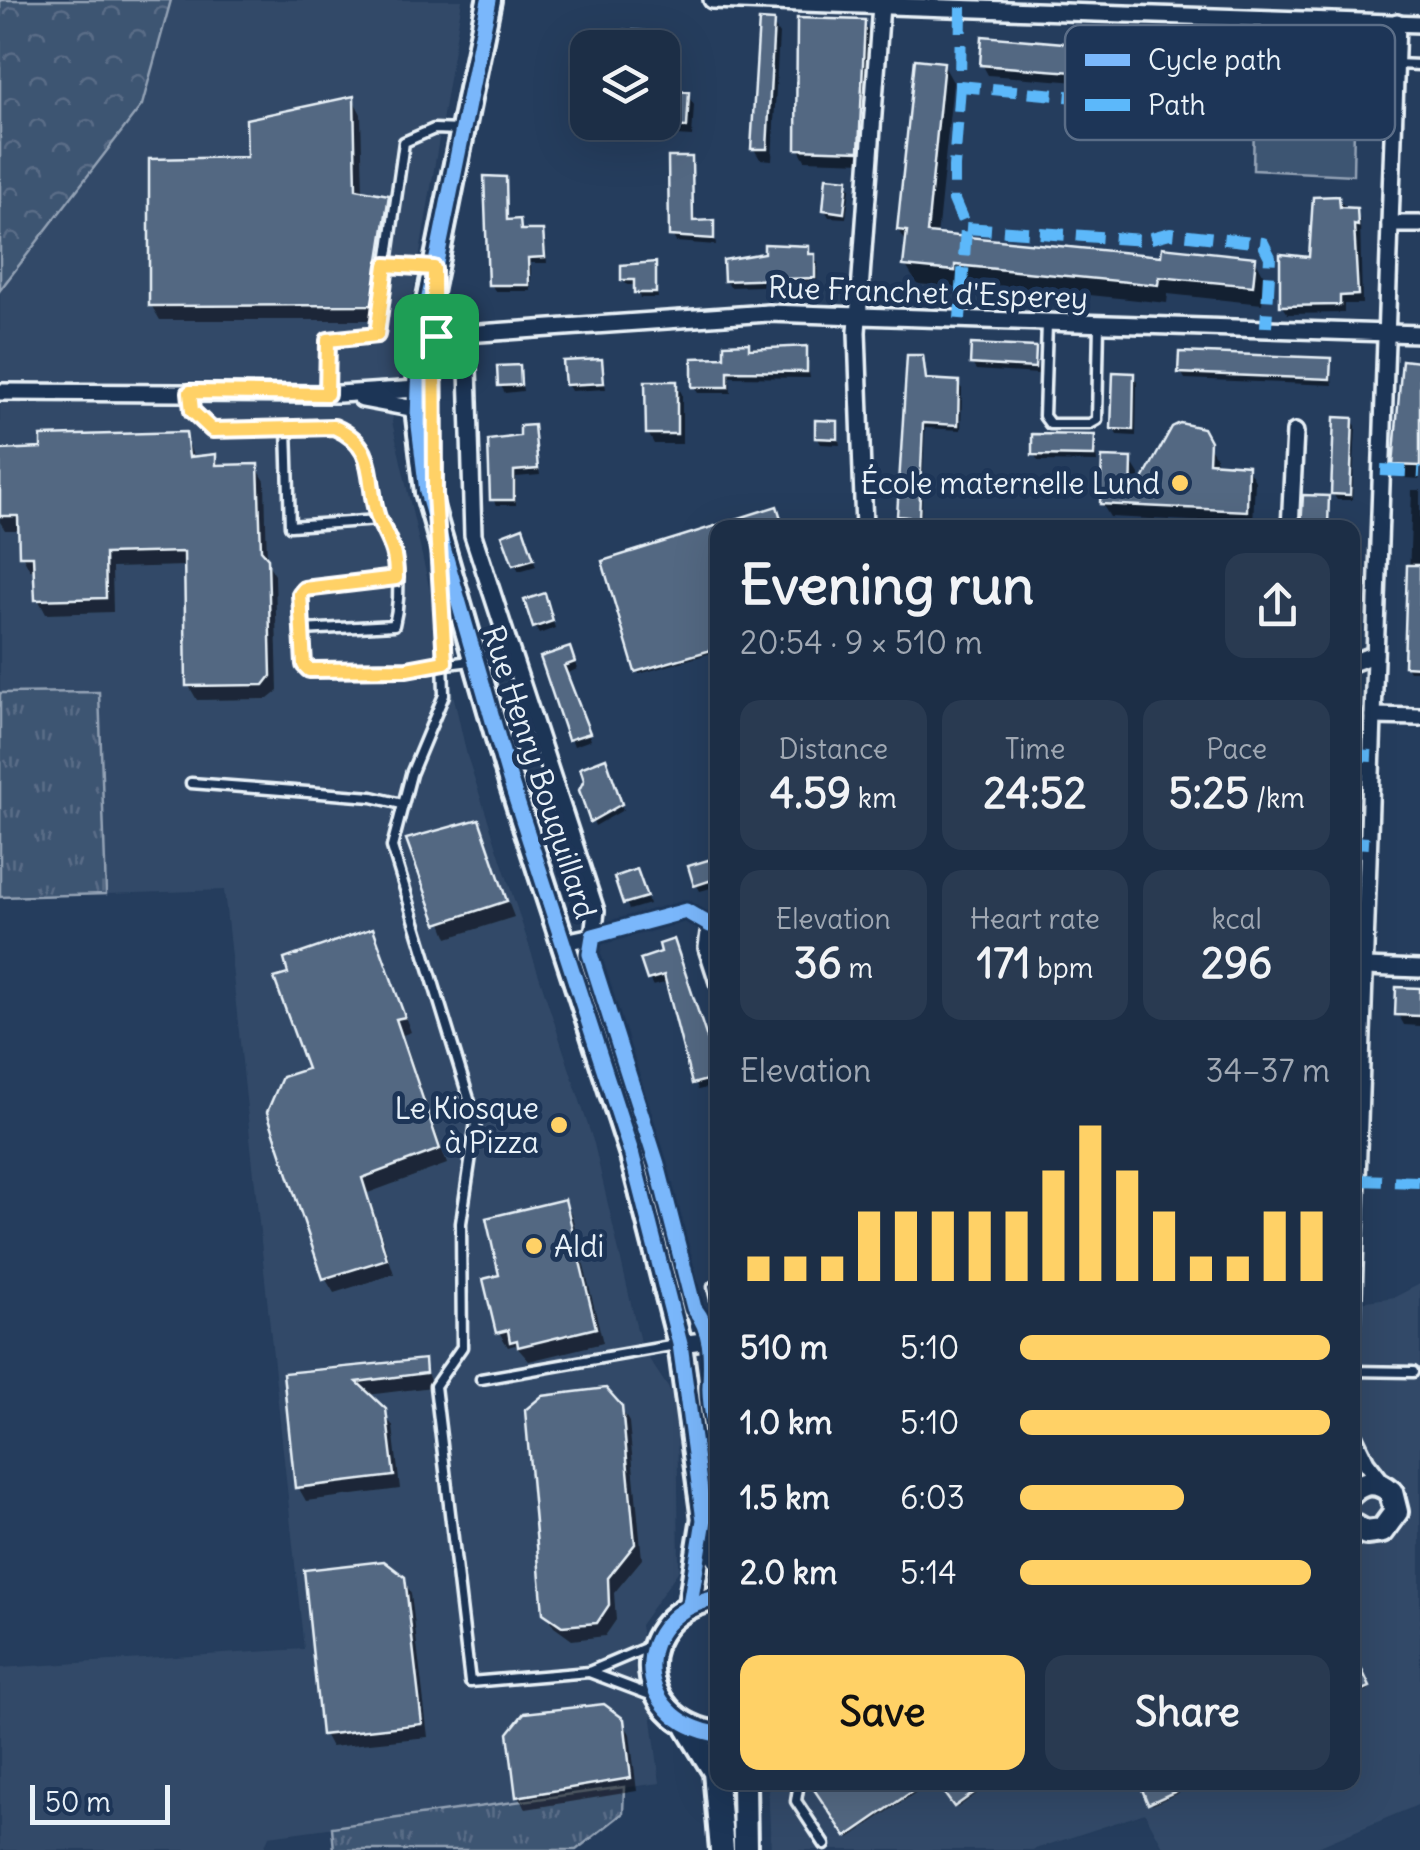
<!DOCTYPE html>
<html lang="en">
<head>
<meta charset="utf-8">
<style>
  :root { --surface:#1c2e46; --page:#293a51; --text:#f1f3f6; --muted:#a0a8b3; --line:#3a4a5f; --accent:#ffd166 }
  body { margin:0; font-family:Delius,sans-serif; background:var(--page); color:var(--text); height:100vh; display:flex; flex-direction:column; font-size:38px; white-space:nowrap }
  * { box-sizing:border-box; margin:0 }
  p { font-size:32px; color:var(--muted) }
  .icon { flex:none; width:55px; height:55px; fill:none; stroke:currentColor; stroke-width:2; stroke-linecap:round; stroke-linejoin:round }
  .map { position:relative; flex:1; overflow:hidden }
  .drawer { position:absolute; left:710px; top:520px; width:650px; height:1270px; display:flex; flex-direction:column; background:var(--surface); border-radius:20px; box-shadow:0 10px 40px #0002,0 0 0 2px var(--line) }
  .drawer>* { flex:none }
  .fabs { position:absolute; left:570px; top:30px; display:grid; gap:20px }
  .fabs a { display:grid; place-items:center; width:110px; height:110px; border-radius:20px; background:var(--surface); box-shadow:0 10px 40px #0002,0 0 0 2px var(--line); font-size:50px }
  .scale { position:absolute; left:30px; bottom:25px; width:140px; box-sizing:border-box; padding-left:10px; border:5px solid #e8f1f8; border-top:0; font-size:28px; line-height:35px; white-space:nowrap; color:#e8f1f8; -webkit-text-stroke:8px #1d3557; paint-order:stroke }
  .pin { position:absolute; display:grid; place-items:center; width:85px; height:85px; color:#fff; margin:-42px; border-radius:20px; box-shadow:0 5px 15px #0006 }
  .round { display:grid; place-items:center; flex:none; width:105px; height:105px; border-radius:20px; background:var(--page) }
  .summary { display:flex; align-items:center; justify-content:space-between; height:170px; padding:0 30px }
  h1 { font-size:55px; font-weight:800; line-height:75px }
  .metrics { display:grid; grid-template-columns:repeat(3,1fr); gap:15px; height:170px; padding:10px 30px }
  .metrics div { display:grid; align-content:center; border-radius:20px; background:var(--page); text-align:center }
  .metrics b { font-size:42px; font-weight:800 }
  .metrics small { font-size:28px; font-weight:400 }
  .metrics p { font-size:28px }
  .chart { height:280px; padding:20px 30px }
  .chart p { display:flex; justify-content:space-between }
  .chart svg { width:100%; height:180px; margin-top:10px; stroke:var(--accent); stroke-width:6 }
  .action { display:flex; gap:20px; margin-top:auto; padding:20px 30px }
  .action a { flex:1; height:115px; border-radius:20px; background:var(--accent); color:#111; font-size:40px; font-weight:800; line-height:115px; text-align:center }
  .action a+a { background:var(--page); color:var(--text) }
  ul { padding:0 30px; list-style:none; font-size:32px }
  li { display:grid; grid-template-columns:160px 120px 1fr; align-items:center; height:75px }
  li i { height:25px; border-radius:12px; background:var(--accent) }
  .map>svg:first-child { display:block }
</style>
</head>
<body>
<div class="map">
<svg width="1420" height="1850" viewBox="0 0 1420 1850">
  <defs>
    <pattern id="grass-tufts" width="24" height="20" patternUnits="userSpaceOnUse" patternTransform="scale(2.5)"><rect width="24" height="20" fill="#3e5472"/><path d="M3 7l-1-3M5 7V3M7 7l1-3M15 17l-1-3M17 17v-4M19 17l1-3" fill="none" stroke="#5a6d87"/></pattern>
    <pattern id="forest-crowns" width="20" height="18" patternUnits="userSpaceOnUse" patternTransform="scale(2.5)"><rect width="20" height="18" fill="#3e5472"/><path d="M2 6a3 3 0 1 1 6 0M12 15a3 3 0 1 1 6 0" fill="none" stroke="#5a6d87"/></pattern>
  </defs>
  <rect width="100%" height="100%" fill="#253d5d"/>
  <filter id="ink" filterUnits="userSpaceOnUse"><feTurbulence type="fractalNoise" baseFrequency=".01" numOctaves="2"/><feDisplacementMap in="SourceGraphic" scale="20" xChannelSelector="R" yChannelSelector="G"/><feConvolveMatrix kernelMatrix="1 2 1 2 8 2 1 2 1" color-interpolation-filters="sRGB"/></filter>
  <g filter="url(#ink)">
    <g fill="#334a68">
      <path d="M171,0h291l-70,422 75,334 127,388 47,203 36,54 40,-6v126l-40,-116 2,165 -39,55 20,158 -391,53 -6,14h-263v-182l304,-19 -80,-759 -118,4 -8,-201h-98v-403l142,-185z"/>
      <path d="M1420,1284v520l-110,46h-145l-20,-37 -113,37h-261l-3,-67 584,-1 1,-479 42,-6z"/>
    </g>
    <g fill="url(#grass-tufts)" stroke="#93a2b5" stroke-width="2.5">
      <path d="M99,692l7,202 -106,3v-204z"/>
      <path d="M624,1787l-1,26 -47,37h-242l-2,-23z"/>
    </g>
    <path fill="url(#forest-crowns)" stroke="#93a2b5" stroke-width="2.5" d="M0,0h171l-29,105 -142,185z"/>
    <path fill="#3e5472" stroke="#93a2b5" stroke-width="2.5" d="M1254,121l100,4 -1,50 -100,-5z"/>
    <g fill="#0007">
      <path d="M772,23l7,11 -7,126 -12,-1 -6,-10z"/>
      <path d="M864,23l6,11 -6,128 -59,-2 -6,-11z"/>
      <path d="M1074,46l6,11 -2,25 -90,-7 -6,-11z"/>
      <path d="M943,64l10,18 -16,155 226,22h92l10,19 -3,26 -94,-10 -1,9 -202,-21 -1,6 -47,-4 -11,-18 2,-21 -9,-15z"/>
      <path d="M687,94l7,11 -2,32 -65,-4 -6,-11h41z"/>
      <path d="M353,99l8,15 2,79 24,4 9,15 -16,108h-220l-9,-15 98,-145z"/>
      <path d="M691,159l4,64h17l4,22 -40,-3 -4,-7z"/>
      <path d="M504,179l5,43h10l4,10 19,1 3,6 2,24h-16v28h-36l-4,-7z"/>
      <path d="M846,182l4,6 -4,30 -17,-1 -4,-7z"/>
      <path d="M1337,199l23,21 2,84h-18v9l-56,1 -6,-9 29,-45z"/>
      <path d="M807,249l11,14 -1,21 -87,3 -4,-6 40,-26z"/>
      <path d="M654,265l4,33h-18l-4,-13h-9l-4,-5z"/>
      <path d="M726,346l79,3 5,29 -80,-1 1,16h-33l-4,-6 32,-27z"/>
      <path d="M1035,349l3,25 -62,-4 -4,-6z"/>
      <path d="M922,358l5,24 31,1 4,6 -1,41 -36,-2 -4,95 -18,-1 -4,-7z"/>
      <path d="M1330,360l3,25 -148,-6 -4,-7z"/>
      <path d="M601,361l5,28 -35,2 -4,-7z"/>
      <path d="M1420,364v115l-16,-1 -8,-14z"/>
      <path d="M519,367l4,24 -18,2 -4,-7z"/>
      <path d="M1133,376l4,6 -1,54 -19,-1 -4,-7z"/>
      <path d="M676,383l6,11v50h-28l-6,-11z"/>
      <path d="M1352,420l4,6 -4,74h-15l-4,-6z"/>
      <path d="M836,423l4,22 -19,-1 -4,-7z"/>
      <path d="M533,427l7,48 -24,2v28h-20l-3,-6 30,-61z"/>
      <path d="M1197,427l19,30v8l31,2 8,14 -2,43 -143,-7 -8,-13 29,-43 8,13 -1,20 36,-65z"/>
      <path d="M185,434l9,25 21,-2 6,11 35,-2 9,15 2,81 8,13 3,116 -10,8 -71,1 -8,-14 -3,-120 -74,2 1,44 -67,2 -8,-15 -2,-29h-6l-8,-15 -1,-25h-16l-5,-8v-70z"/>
      <path d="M1094,438l3,24 -59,-1 -4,-7z"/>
      <path d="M1412,490h8v181h-11l-3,-5z"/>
      <path d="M1327,498l3,30h-27z"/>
      <path d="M776,509l6,19h-64v123l-79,23 -34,-112z"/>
      <path d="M526,537l10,29 -17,5 -4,-7z"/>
      <path d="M547,603l8,25 -16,6 -4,-7z"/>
      <path d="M573,656l4,13 -11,5 25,66 -17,6 -31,-87z"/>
      <path d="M608,767l15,43 -28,16 -14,-36z"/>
      <path d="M478,822l36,95 -66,21 -38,-97z"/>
      <path d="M718,858v28l-18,5 -3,-6z"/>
      <path d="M617,878h23l9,26 -20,6z"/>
      <path d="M372,931l39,101 -8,3 44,129 -79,29 26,81 -60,19 -9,-15 -15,-207 -19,-96z"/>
      <path d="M665,954l53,120v11l-20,5 -30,-108 -15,4 -4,-7z"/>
      <path d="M1420,990v36l-16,-1 -6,-11z"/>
      <path d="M564,1202l8,14 31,127 -74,18 -14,-16 -7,2 -9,-15 3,-55z"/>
      <path d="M423,1361l9,26 -65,8 26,31 7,63 -94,12 -8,-14 -13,-112z"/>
      <path d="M620,1407l9,15 13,137 -28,34 2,27 -11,16 -33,4 -18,-13 -9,-15z"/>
      <path d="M403,1579l8,14 17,144 -97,10 -7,-13z"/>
      <path d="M1352,1654l17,36 -17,8z"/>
      <path d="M622,1720l8,14 7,57 -111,18 -8,-13z"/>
      <path d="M822,1782h109l-82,56 -34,-50z"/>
      <path d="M939,1782h54l-36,26z"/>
      <path d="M1142,1782h60l-50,23z"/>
    </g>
    <g fill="#536782" stroke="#e8f1f8" stroke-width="2.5">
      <path d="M797,18l68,2 -6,131 -63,-2z"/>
      <path d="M759,20l15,1 -7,128h-16z"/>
      <path d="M624,30l35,2 -1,16h-35z"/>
      <path d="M982,36l93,8 -2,28 -93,-7z"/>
      <path d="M915,59l29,3 -17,171 234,23 1,-9 94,10 -3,29 -94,-9 -1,8 -203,-20v6l-52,-5 4,-35 -10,-1z"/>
      <path d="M662,90l27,2 -2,35 -25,-1z"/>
      <path d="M354,96l2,93 33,6 -17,110 -223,1v-147l98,-2 -1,-38z"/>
      <path d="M668,157h24l1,64 21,-1v19l-45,-3z"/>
      <path d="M484,176l22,1 1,43 13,-1 1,11h22l2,27 -17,1 1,27h-41z"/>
      <path d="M826,177l22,2 -4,34 -21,-3z"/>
      <path d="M1339,196l1,11 17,1 1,18 -4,-1 4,70 -18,1v9l-60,1v-52l29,3 4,-60z"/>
      <path d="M764,244l45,2v8h6v24l-91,3 -1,-21 41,-7z"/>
      <path d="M656,262v31h-22v-13h-13v-15z"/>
      <path d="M749,343v6l58,-3v26l-79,-1v16h-36v-29l32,-1v-13z"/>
      <path d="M971,344l65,3 -1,21 -65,-4z"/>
      <path d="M1179,352l152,6 -1,21 -152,-6z"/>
      <path d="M907,355h16l3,24 33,2 -1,44 -35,-2 -4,95 -22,-2z"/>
      <path d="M602,359l2,24 -39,2 -2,-24z"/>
      <path d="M1402,360l18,2v104l-27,-1z"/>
      <path d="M520,365l1,20 -23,1 -1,-20z"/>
      <path d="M1113,372l21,1 -1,57 -22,-1z"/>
      <path d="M645,381h32v53h-31z"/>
      <path d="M1334,417l19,1 -3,77 -19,-1z"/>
      <path d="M815,420l23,1v18l-23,-1z"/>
      <path d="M1180,423l23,5 7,13 -1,21 39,3 -1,46 -147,-7 2,-47 30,1 -1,43 41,-74z"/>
      <path d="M534,425l4,44 -24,2v29h-24l-2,-60 32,-4v-10z"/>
      <path d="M186,432l3,25 27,-3v11l42,-1 3,86 7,8 3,118 -7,9 -78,1 -2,-134 -79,2 1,44 -71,2 -2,-44h-14l-1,-40h-18v-66l41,-2v-12z"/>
      <path d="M1032,434l63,1 -1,21 -62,-1z"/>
      <path d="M1303,495l26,1 -1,29 -27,3z"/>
      <path d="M777,506l7,22h-63l-1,-4z"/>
      <path d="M718,525v123l-83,24 -33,-111z"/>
      <path d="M523,527l11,32 -21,6 -11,-30z"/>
      <path d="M1407,565h13v102l-16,-1z"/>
      <path d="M545,593l8,28 -20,7 -9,-28z"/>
      <path d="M570,647l5,15 -11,4 26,67 -22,7 -28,-83z"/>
      <path d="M606,758l16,46 -32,18 -11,-32 5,-10 -4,-12z"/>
      <path d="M479,819l28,82 -70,23 -31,-85z"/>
      <path d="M718,857v21l-24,8 -6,-20z"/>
      <path d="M637,869l10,28 -24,7 -9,-27z"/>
      <path d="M373,928l32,89 -9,2 44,130 -78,29 25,81 -64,20 -56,-167 15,-35 25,-8 -33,-91 14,-4 -4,-15z"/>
      <path d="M674,939l44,132v6l-26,7 -28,-109 -17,5 -7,-21 21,-7 -2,-8z"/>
      <path d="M1396,987l24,1v28l-25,-1z"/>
      <path d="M565,1199l31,129 -78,19 -1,-7 -7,2 -2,-12 -12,3 -13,-54 16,-4 -13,-57z"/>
      <path d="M425,1359l1,14 -69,9 29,27 8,67 -99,12 -12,-115z"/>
      <path d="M606,1388l16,18 13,138 -27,34 1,27 -12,18 -35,3 -19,-13 -18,-203 17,-14z"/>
      <path d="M384,1561l21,16 17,147 -101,11 -17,-165z"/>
      <path d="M1352,1649l18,38 -18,8z"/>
      <path d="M604,1704l20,15 7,59 -115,19 -8,-64 16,-20z"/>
      <path d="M809,1782h117l-80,55z"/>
      <path d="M936,1782h53l-35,25z"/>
      <path d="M1139,1782h57l-48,22z"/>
    </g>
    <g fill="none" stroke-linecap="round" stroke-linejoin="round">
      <defs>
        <g id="service">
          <path d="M1395,64l25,1"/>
          <path d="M386,265l46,3"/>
          <path d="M1047,323l-3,93 6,8h40l7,-4 2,-96"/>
          <path d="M190,393l2,18 20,19 122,-3c38,17 40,57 45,93l-89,6 -3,-98"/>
          <path d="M327,394l1,-54 49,-5 27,-193 30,-13 27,1"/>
          <path d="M441,574l3,121 -33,79 -19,73 84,275 -15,101 1,124 -27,39 35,296 119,-10 59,-25"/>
          <path d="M397,578l-94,11 1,76 5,4h98l64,-8"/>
          <path d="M302,630l92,-5c8,-33 6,-78 -15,-105"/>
          <path d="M191,783l181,14 30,7"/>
          <path d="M713,1287l5,20"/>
          <path d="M1352,1371l61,1"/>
          <path d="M481,1379l195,-34"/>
          <path d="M589,1672l61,23"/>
          <path d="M799,1782l-3,19 29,44"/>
        </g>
        <g id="minor">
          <path d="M712,0l708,24"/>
          <path d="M1390,224h30"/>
          <path d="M467,334l6,201 123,376 -3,25 -29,6"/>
          <path d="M436,336l332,-23 652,21"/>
          <path d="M0,392l339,2 79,-5"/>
          <path d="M362,399l48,9 8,9"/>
          <path d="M864,528l-7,-196 24,-327"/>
          <path d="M1290,528l5,-96"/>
          <path d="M1352,663l23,-9"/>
          <path d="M1373,716l47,1"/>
          <path d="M718,919l-8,6 -3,23 11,34"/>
          <path d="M1365,967l55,2"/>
          <path d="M1352,1324l45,-1302"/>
          <path d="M680,1344l38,-5"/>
          <path d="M1352,1433l14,29 18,23"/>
        </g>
        <g id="secondary">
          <path d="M489,0l-68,337 -3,80 9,75 83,288 121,372 49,192 24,176 14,37"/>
          <path d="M1352,1492c12,-12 27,-11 39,0l5,20 -14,19 -16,2 -14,-8"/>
          <path d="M718,1598c-91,15 -88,123 0,136"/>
          <path d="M690,1604l13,-81"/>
          <path d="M688,1728l27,44 7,78"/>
          <path d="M744,1782l1,68"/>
        </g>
      </defs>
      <use href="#service" stroke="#e8f1f8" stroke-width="15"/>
      <use href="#minor" stroke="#e8f1f8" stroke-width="22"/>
      <use href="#secondary" stroke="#e8f1f8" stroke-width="30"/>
      <use href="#service" stroke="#1d3557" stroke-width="8"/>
      <use href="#minor" stroke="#1d3557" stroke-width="15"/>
      <use href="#secondary" stroke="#1d3557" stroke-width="22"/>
      <g stroke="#5cb8fa" stroke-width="12" stroke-dasharray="25 12" stroke-linecap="butt">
        <path d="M961,7l-1,79 117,11 14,-7 122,9 15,-4 117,11 5,-7 8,-78"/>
        <path d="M960,86l-6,81v33l12,28 -6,91"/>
        <path d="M966,228l178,12 26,-7 93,10 7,14 -4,70"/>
        <path d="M1381,470l39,2"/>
        <path d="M1352,755l20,1"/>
        <path d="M1352,842l17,1"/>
        <path d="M1352,1143h7"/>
        <path d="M1357,1180l63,2"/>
      </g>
      <defs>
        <g id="cycleway">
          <path d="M489,0l-68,337 -3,80 9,75 83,288 121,372 49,192 24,176 -14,84"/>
          <path d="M710,925l-24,-14 -93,25 -3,18 67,210 37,144c19,24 17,50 16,78 -1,19 5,40 8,58"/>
          <path d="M718,1598c-91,15 -88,123 0,136"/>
        </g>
      </defs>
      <use href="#cycleway" stroke="#1d3557" stroke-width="21"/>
      <use href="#cycleway" stroke="#7ab7fb" stroke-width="15"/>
    </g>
  </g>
  <g fill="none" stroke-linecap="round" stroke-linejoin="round" filter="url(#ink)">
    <defs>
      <path id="route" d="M386,265l48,3 1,226 10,168 -38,7 -98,1 -5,-5 -4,-71 4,-5 92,-11c0,-28 -6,-34 -17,-58 -15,-36 3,-72 -45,-93l-122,3 -20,-19 -2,-19 137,2 1,-54 49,-5z"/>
    </defs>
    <use href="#route" stroke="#fff" stroke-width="20"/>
    <use href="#route" stroke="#ffd166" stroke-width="12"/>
  </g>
  <g fill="#ffd166" stroke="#1d3557" stroke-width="4">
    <circle cx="1180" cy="483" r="10"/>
    <circle cx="559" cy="1125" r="10"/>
    <circle cx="534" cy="1246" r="10"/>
  </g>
  <g text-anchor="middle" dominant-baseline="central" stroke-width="10" stroke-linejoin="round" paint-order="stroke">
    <g font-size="30" fill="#e8f1f8" stroke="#1d3557">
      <text transform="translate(928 292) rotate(2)">Rue Franchet d'Esperey</text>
      <text transform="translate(540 772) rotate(72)">Rue Henry Bouquillard</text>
    </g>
    <g font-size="30" fill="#e8f1f8" stroke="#1d3557" text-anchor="end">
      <text x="1160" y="483">École maternelle Lund</text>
      <text x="539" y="1108">Le Kiosque<tspan x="539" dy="34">à Pizza</tspan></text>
      <text x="554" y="1246" text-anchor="start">Aldi</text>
    </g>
  </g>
  <rect x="1065" y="25" width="330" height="115" rx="15" fill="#1d3557" stroke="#5a6d87" stroke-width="2.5"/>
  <rect x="1085" y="54" width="45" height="12" fill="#7ab7fb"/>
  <rect x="1085" y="99" width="45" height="12" fill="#5cb8fa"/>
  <g font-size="28" fill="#e8f1f8">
    <text x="1148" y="70">Cycle path</text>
    <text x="1148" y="115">Path</text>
  </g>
</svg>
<div class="fabs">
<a><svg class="icon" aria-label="layers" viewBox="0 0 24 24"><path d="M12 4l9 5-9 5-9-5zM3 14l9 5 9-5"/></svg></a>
</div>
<div class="scale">50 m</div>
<div class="pin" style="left:436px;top:336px;background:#1e9e55"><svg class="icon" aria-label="arrive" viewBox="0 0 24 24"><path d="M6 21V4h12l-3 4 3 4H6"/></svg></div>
<section class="drawer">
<div class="summary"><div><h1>Evening run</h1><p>20:54 · 9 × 510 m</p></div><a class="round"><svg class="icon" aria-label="share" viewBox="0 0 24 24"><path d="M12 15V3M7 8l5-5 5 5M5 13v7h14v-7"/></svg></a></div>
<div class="metrics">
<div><p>Distance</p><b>4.59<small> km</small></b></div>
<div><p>Time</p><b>24:52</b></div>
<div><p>Pace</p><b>5:25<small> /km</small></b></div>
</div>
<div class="metrics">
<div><p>Elevation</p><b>36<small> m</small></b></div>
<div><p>Heart rate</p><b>171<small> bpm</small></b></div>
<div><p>kcal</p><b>296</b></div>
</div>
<div class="chart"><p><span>Elevation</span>34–37 m</p>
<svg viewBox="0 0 160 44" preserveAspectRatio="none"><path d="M5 44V38M15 44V38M25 44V38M35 44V27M45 44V27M55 44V27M65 44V27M75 44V27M85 44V17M95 44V6M105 44V17M115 44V27M125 44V38M135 44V38M145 44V27M155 44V27"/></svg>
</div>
<ul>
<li><b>510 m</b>5:10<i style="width:100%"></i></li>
<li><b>1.0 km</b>5:10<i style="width:100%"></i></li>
<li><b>1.5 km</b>6:03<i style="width:53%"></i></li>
<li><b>2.0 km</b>5:14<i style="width:94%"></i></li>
</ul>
<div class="action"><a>Save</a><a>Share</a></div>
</section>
</div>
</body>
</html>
